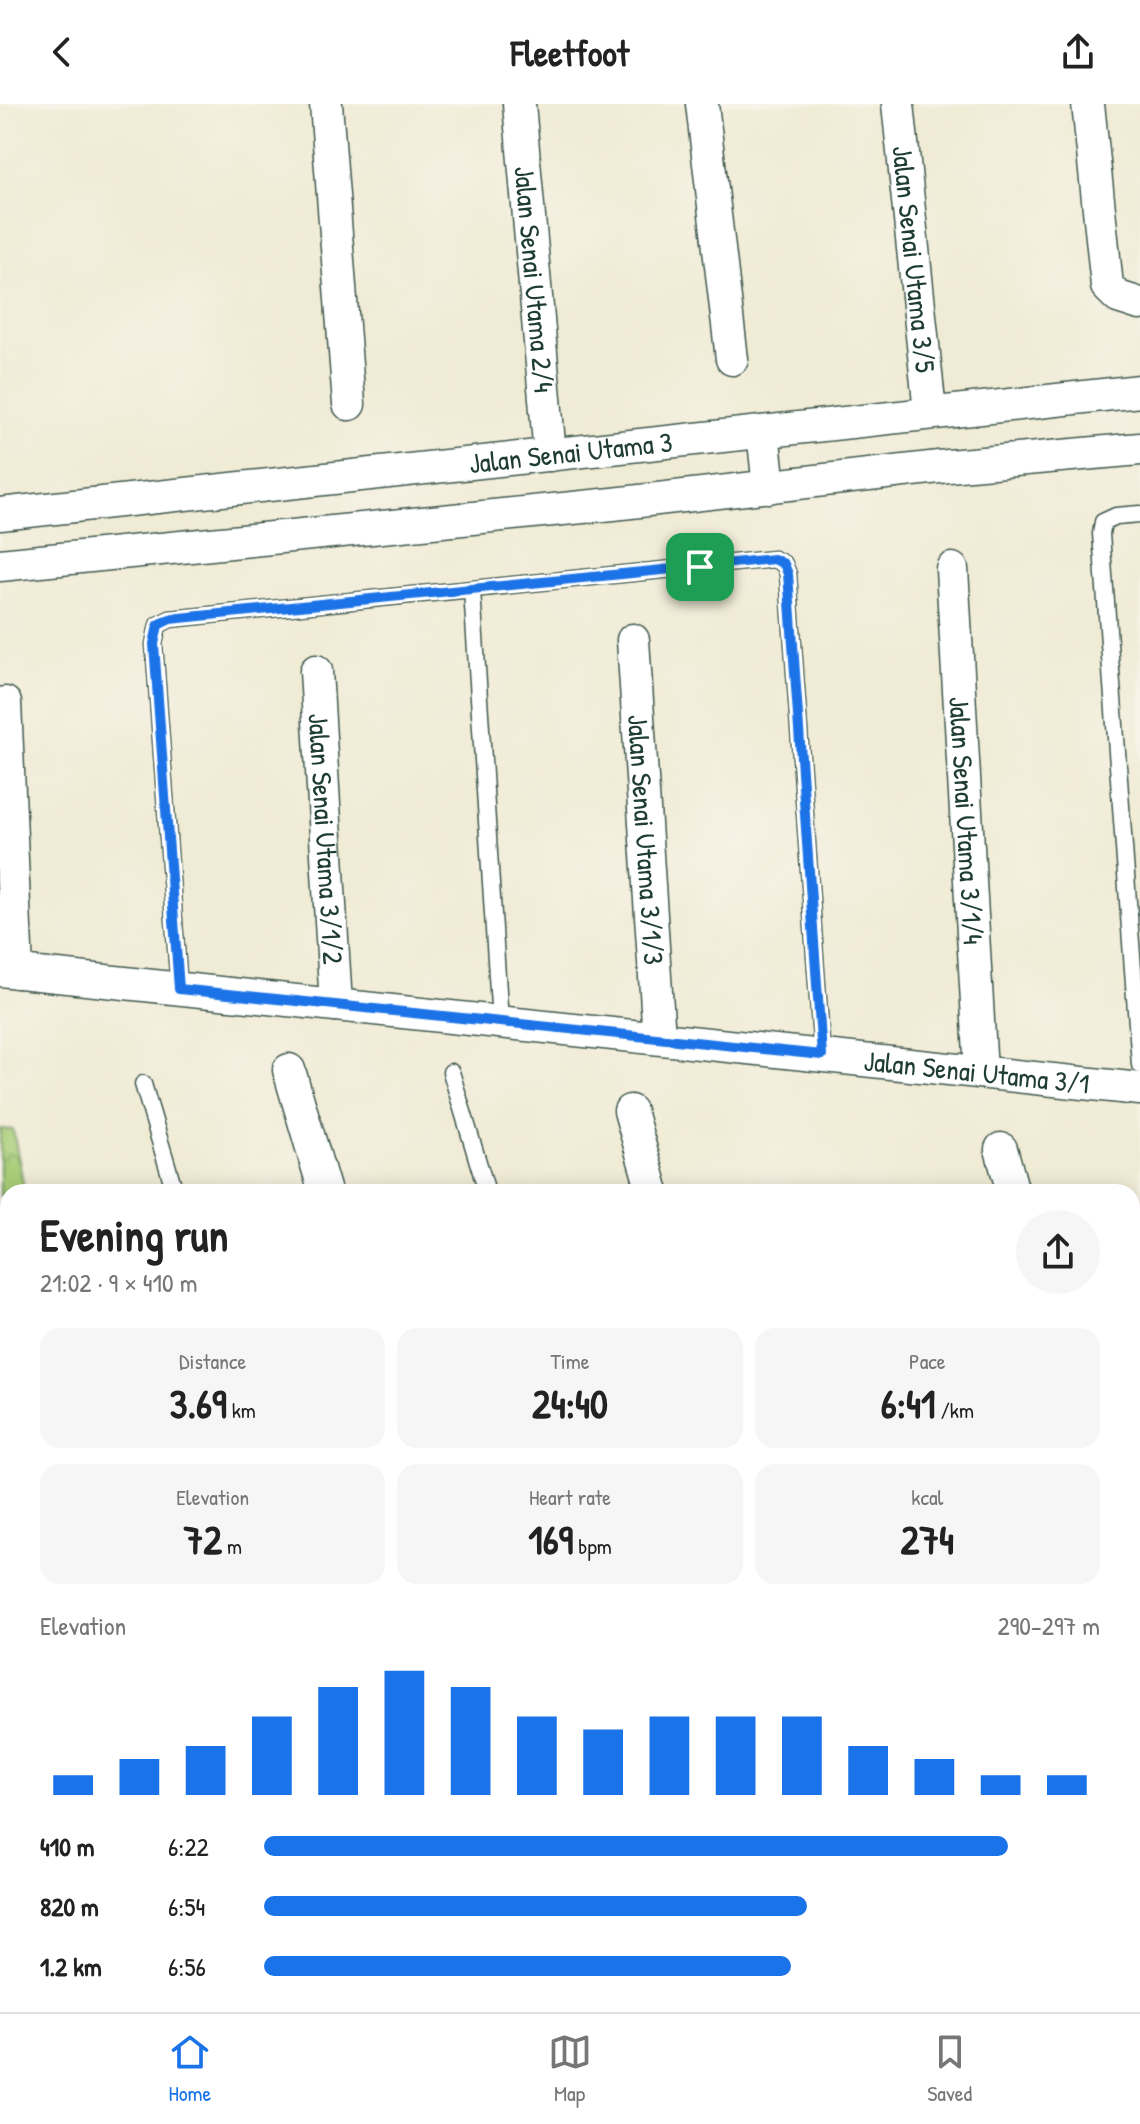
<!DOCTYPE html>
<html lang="en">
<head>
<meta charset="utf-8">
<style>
  :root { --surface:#fff; --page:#f6f6f6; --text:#222; --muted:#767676; --line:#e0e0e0; --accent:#1a73e8 }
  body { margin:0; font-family:"Patrick Hand",sans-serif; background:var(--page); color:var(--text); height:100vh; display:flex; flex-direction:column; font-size:30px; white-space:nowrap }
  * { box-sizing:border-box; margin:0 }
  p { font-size:26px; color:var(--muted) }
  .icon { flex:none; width:44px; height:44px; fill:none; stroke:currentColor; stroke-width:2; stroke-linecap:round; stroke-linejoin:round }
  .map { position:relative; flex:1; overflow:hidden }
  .side { position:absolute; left:0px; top:1080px; width:1140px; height:828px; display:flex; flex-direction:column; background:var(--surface); border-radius:24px 24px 0 0; box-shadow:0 4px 20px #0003 }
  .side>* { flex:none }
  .pin { position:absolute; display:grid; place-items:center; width:68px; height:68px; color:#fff; margin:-34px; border-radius:16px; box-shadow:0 4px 12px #0006 }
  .round { display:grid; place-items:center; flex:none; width:84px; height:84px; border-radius:42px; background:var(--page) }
  .headline { display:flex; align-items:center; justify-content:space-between; height:136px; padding:0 40px }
  h1 { font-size:44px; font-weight:700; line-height:60px }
  .metrics { display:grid; grid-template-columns:repeat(3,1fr); gap:12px; height:136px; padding:8px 40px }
  .metrics div { display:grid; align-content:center; border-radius:20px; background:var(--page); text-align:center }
  .metrics b { font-size:40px; font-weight:700 }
  .metrics small { font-size:22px; font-weight:400 }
  .metrics p { font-size:22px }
  .chart { height:224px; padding:16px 40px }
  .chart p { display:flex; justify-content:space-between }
  .chart svg { width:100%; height:144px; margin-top:8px; stroke:var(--accent); stroke-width:6 }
  ul { padding:0 40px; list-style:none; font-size:26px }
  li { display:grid; grid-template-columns:128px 96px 1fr; align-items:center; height:60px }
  li i { height:20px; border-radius:10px; background:var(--accent) }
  header { display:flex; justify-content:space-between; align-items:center; height:104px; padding:0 40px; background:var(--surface); font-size:36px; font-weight:700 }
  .dock { display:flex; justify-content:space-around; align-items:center; height:112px; border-top:2px solid var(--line); background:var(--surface); font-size:22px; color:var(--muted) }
  .dock a { display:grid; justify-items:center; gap:4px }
  .dock .active { color:var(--accent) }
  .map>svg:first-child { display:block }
</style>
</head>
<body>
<header><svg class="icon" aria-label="back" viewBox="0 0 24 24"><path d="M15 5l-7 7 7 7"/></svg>Fleetfoot<svg class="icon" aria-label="share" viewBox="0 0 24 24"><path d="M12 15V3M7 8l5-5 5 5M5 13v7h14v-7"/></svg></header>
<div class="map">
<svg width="1140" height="1908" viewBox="0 0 1140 1908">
  <defs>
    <pattern id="park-crowns" width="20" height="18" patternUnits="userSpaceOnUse" patternTransform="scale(2)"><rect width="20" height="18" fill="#a7cd77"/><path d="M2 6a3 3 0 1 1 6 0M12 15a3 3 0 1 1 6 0" fill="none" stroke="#87a862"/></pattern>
  </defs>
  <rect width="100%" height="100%" fill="#f7f3e8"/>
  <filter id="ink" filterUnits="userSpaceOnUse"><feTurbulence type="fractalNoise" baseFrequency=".0125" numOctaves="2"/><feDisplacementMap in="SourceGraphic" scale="16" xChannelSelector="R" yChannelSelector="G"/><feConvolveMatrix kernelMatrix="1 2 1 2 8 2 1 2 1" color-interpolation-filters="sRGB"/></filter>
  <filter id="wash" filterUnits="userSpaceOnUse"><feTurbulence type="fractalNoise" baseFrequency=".006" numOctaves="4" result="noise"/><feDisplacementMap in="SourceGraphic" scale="32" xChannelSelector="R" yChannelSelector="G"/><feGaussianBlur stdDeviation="1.8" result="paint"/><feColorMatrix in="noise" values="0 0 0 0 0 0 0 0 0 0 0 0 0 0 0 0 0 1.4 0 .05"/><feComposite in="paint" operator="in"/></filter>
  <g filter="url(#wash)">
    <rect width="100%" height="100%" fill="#f0ebd4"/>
    <g fill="url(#park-crowns)" stroke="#638556" stroke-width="2">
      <path d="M0,1025l13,1 11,58 -24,8z"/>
      <path d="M0,1144l8,26v407l-8,1z"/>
    </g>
  </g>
  <g filter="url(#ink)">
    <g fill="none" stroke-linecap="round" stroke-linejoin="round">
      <defs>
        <g id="lane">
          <path d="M1140,410l-24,2 -13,6 -2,12 39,531"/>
          <path d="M472,486l28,432"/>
          <path d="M179,885l-25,-345 4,-19 12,-6 604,-60 10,5 4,10 34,481"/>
          <path d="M451,968l36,120"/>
          <path d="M143,980l32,108"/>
          <path d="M414,1900l3,8"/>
          <path d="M727,1900l2,8"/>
          <path d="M1045,1900l2,8"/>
        </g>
        <g id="street">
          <path d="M326,0l23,300"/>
          <path id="s1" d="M519,0l31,351"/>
          <path d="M702,0l30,255"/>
          <path id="s2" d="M898,0l32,308"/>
          <path d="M1088,0l19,182 11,11 22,7"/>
          <path d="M763,328l6,55"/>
          <path id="s3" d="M0,410l1140,-123"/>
          <path d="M0,461l613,-61 335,-38 192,-17"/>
          <path id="s4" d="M952,465l29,503"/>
          <path id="s5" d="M633,536l26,398"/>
          <path id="s6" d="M316,567l20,334"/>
          <path d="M5,599l12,269"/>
          <path id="s7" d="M0,866l1140,119"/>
          <path d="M289,966l36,122"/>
          <path d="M630,1007l23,81"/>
          <path d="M1001,1045l12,43"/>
          <path d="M0,1601h8"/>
          <path d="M255,1900l3,8"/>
          <path d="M566,1900l3,8"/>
          <path d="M890,1900l2,8"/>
        </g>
      </defs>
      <use href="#lane" stroke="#3e574c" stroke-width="19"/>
      <use href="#street" stroke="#3e574c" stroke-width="35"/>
      <use href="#lane" stroke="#fff" stroke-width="16"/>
      <use href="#street" stroke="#fff" stroke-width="32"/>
    </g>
  </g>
  <g fill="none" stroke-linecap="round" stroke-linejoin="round" filter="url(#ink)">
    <defs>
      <path id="route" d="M774,455l10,5 4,10 34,481 -643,-66 -25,-345 4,-19 12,-6z"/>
    </defs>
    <use href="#route" stroke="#fff" stroke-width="16"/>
    <use href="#route" stroke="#1a73e8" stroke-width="10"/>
  </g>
  <g text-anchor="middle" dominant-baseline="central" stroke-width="8" stroke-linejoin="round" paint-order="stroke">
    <g font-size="28" fill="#1f3d34" stroke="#f7f3e8">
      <text stroke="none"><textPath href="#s2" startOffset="156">Jalan Senai Utama 3/5</textPath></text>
      <text stroke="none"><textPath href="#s1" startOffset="176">Jalan Senai Utama 2/4</textPath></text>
      <text stroke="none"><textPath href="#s3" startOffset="574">Jalan Senai Utama 3</textPath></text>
      <text stroke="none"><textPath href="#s4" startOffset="252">Jalan Senai Utama 3/1/4</textPath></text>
      <text stroke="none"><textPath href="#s6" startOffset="168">Jalan Senai Utama 3/1/2</textPath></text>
      <text stroke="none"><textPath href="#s5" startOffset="200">Jalan Senai Utama 3/1/3</textPath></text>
      <text stroke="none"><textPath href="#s7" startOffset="982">Jalan Senai Utama 3/1</textPath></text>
    </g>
  </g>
</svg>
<div class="pin" style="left:700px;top:463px;background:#1e9e55"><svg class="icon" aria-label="arrive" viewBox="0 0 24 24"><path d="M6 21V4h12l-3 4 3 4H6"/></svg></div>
<section class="side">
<div class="headline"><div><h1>Evening run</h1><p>21:02 · 9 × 410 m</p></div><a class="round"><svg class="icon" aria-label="share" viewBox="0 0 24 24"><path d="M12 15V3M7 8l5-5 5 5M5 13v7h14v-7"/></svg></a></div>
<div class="metrics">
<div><p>Distance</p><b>3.69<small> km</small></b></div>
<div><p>Time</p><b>24:40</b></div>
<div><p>Pace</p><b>6:41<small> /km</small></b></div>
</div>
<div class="metrics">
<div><p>Elevation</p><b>72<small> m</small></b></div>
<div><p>Heart rate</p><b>169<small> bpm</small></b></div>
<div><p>kcal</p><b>274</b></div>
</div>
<div class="chart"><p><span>Elevation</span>290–297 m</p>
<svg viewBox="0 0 160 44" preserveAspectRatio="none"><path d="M5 44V38M15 44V33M25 44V29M35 44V20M45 44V11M55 44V6M65 44V11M75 44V20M85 44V24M95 44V20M105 44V20M115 44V20M125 44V29M135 44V33M145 44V38M155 44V38"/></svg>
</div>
<ul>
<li><b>410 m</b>6:22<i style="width:89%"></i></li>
<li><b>820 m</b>6:54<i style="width:65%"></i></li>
<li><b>1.2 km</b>6:56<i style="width:63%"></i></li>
</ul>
</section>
</div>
<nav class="dock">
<a class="active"><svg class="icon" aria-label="home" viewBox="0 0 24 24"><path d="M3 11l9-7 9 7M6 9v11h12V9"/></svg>Home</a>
<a><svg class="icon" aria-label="map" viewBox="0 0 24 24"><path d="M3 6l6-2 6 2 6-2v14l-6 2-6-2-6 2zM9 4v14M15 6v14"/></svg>Map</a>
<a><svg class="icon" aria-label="saved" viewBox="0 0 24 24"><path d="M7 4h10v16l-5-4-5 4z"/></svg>Saved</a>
</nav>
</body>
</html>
